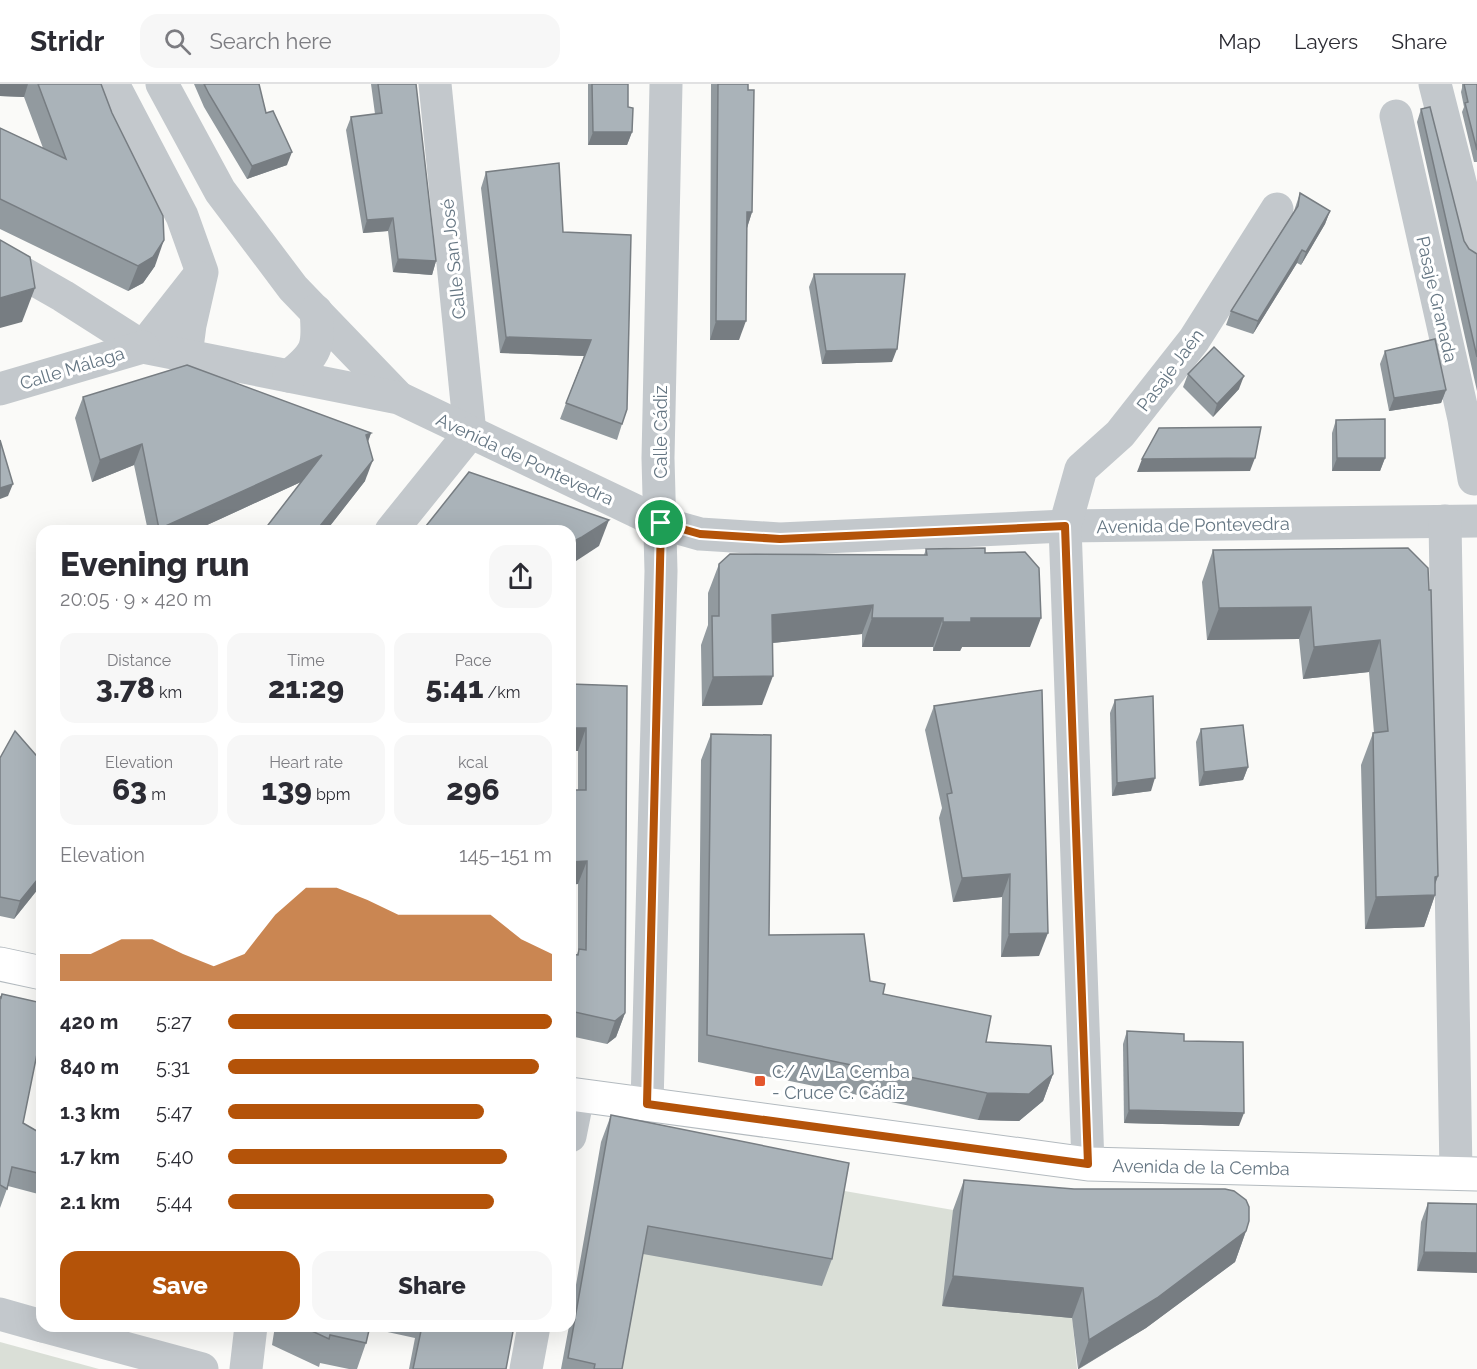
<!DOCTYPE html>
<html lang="en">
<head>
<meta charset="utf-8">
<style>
  :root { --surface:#fff; --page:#f7f7f7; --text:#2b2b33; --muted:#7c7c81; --line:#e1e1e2; --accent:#b45309 }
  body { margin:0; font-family:Raleway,sans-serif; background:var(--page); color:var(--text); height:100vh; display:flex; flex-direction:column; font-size:22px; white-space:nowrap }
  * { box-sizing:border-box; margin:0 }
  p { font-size:20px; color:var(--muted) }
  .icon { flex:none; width:33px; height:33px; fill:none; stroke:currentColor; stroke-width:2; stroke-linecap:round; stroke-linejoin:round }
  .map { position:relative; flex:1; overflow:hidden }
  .drawer { position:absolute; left:36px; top:441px; width:540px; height:807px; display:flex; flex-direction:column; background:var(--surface); border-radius:18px; box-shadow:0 6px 24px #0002 }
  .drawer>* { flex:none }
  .pin { position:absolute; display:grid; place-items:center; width:51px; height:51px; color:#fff; margin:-26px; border:3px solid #fff; border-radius:50%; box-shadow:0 2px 6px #0007 }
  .round { display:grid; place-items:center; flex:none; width:63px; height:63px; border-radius:18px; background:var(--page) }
  .summary { display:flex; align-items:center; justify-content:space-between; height:102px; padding:0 24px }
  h1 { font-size:33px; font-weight:800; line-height:45px }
  .stats { display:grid; grid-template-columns:repeat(3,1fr); gap:9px; height:102px; padding:6px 24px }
  .stats div { display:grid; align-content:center; border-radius:15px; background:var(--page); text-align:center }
  .stats b { font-size:30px; font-weight:800 }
  .stats small { font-size:16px; font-weight:400 }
  .stats p { font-size:16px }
  .chart { height:168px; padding:12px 24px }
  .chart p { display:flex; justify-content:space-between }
  .chart svg { width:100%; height:108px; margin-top:6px; fill:var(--accent); opacity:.7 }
  .cta { display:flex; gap:12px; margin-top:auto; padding:12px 24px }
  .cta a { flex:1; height:69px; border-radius:18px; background:var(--accent); color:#fff; font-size:24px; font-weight:800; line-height:69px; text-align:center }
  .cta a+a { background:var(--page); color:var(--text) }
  ul { padding:0 24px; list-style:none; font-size:20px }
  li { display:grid; grid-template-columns:96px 72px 1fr; align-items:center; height:45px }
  li i { height:15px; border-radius:8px; background:var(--accent) }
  header { display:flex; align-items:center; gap:36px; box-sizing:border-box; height:84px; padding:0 30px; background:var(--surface); border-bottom:2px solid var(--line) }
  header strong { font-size:28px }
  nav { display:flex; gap:33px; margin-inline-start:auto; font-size:21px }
  .search { width:420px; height:54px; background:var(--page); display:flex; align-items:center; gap:15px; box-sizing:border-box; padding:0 21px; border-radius:18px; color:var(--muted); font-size:22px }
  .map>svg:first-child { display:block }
</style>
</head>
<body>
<header>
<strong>Stridr</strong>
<div class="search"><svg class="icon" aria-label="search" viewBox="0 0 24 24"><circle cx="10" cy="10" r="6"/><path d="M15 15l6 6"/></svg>Search here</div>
<nav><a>Map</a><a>Layers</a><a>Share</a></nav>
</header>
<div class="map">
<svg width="1477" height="1285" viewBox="0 0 1477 1285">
  <rect width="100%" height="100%" fill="#fafaf8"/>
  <g fill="#dadfd7">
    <path d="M839,1106l114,20 118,95 6,64h-461l22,-116z"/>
    <path d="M0,1258l99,27h-99z"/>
  </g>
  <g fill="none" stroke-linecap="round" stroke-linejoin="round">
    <defs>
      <g id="secondary">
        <path d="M0,880l42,9"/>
        <path d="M570,1010l518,70 389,10"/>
      </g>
    </defs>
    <use href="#secondary" stroke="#b3babf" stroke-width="35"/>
    <g stroke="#c3c8cc" stroke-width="33">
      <path d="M113,0l69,132 20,56 -12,53 -4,30"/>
      <path d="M162,0l58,107 73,97 106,110"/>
      <path d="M435,0l35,349"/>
      <path d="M1435,0l42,165"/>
      <path d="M1396,32l68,303 10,60 3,-1"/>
      <path d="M0,176l63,36 80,51 256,51 262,125 39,11 80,5 285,-13 412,-5"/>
      <path d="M143,263l55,-70"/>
      <path d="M289,292c29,-23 30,-29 27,-65"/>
      <path d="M0,305l143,-42"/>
      <path d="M1445,437l11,652"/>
      <path d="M391,447l79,-98"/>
      <path d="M647,1020l14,-533 -3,-113 8,-374"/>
      <path d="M570,1052l8,-40"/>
      <path d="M1088,1080l-23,-638 16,-57 39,-35 74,-94 83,-131"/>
      <path d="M0,1230l42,12"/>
      <path d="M43,1242l159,43"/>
      <path d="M246,1285l5,-43"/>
      <path d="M526,1285l8,-43"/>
    </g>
    <use href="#secondary" stroke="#fff" stroke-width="33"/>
  </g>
  <g fill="#929a9f">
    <path d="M0,0h101l54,182 -12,17 -15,8 -128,-62v-101l43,20 -19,-51 -24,-1z"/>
    <path d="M194,0h65l7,29 21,52 -40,14 -43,-72z"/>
    <path d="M371,0h45l20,177 -4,14 -39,-3 -5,-41 -25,2 -17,-103 5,-13 24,-3z"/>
    <path d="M588,0h40v23l4,25 -5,13h-39z"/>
    <path d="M711,0h37l4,128 -5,16 -8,112h-29z"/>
    <path d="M1462,0h15v78h-3l-12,-50 2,-5 -3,-15 1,-4z"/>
    <path d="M1421,25l43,132 5,8 8,5v137l-60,-269z"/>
    <path d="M486,88l77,60 59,192 -5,16 -57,-21 24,-63 -84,-3 -19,-165z"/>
    <path d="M1300,109l30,18 -5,13 -24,41 -4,-2 -44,71 -27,-9 5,-14 63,-100z"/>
    <path d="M814,190l78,88 -70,2 -13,-77z"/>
    <path d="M1385,267l61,39 -5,13 -52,8 -9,-47z"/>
    <path d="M1188,290l51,15 -26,28 -30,-30z"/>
    <path d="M83,313l288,36 -3,9 -3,39 -39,50h-60l2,-6 33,-43 -107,49h-46l-14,-66 -42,17 -17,-64z"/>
    <path d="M1336,336l49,38 -5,13h-48v-38z"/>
    <path d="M1408,464l30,328 -3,7v12l-11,32 -59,2 -4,-164 12,-32h1l-5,-61 -66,7 -4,-40 -92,1 -5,-58 11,-32z"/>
    <path d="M926,465l59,4 45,94h-68l-2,4h-27v-4h-71v-13l-90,9 -10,62 -60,1 -1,-61 7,-20v-32l11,-29 205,-9z"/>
    <path d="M570,600l57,2 -2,327 -9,24 -9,7 -37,-8v-82l7,1 1,-3v-201h-8z"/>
    <path d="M1042,606l-3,266 -38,1 1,-60 -49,5 -14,-84 3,-10 -17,-78 9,-24z"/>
    <path d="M1115,616l36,91 -39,5 -2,-83z"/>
    <path d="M1201,645l47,38 -5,13 -44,6 -3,-44z"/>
    <path d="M711,650l58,201 101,46 13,13 170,80 -10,27 -24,20 -41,-1 -280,-58 3,-302z"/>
    <path d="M0,674l42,4v122l-28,35 -14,-3z"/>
    <path d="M2,910l40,9v62l-7,-2 -12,60 19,11v61l-34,-9 -8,22v-211z"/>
    <path d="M1127,947l57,10 55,85 -115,-3 -1,-79z"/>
    <path d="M611,1031l221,144 -10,27 -179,-32 -21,115h-61l8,-43h1v-7l31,-177z"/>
    <path d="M964,1096l282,51 -11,31 -89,66 -67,41h-1l-6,-51 -130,-12 11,-96z"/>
    <path d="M1428,1119l49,1 -60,67 4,-49z"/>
    <path d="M275,1242h239l-8,43h-97l6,-31 -46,-10 -3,15 -9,26h-8l-29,-6 -1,4 -47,-22z"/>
  </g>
  <g fill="#777d82">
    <path d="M0,0h28l-4,13 -24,-1z"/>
    <path d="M593,48h39l-5,13h-39z"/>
    <path d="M292,68l-5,13 -40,14 5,-13z"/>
    <path d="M1330,127l-5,13 -24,41 5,-13z"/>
    <path d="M747,128h5l-6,19z"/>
    <path d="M393,134l-5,13 -25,2 4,-13z"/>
    <path d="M164,156l-9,26 -12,17 -15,8 10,-25z"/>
    <path d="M1302,166l-5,13 -44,71 5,-13z"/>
    <path d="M398,175l38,2 -4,14 -39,-3z"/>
    <path d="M35,204l-13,34 -22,6v-30z"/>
    <path d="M716,237h30l-7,19h-29z"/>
    <path d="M506,253l85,3 -6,16 -85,-3z"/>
    <path d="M897,265l-5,13 -70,2 4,-13z"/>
    <path d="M1244,292l-5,13 -26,28 4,-13z"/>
    <path d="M1446,306l-5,13 -52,8 5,-13z"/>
    <path d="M371,349l-8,21 3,-19z"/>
    <path d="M142,360l-8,21 -42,17 8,-22z"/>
    <path d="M322,371l-8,21 -120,55h-36l1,-2z"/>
    <path d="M1255,374l-5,13 -113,1 5,-13z"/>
    <path d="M1337,374h48l-5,13h-48z"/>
    <path d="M373,376l-8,21 -39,50h-10z"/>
    <path d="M13,400l-5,12 -8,3v-11z"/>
    <path d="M609,436l-10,26 -29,19v-22z"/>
    <path d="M873,521l-11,29 -101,10 11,-29z"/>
    <path d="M1311,523l-12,32 -92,1 12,-32z"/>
    <path d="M872,534h71l-10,29h-71z"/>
    <path d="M971,534h70l-11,29h-68l-2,4h-27l10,-29z"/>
    <path d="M1380,556l-11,32 -66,7 11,-32z"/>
    <path d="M773,592l-11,29 -60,1 11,-29z"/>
    <path d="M570,644h16l-8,23h-8z"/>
    <path d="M1248,683l-5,13 -44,6 5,-14z"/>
    <path d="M1155,694l-4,13 -39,5 5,-13z"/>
    <path d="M587,777l-9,23 -8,1v-23z"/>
    <path d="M42,790v10l-28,35 6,-18z"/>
    <path d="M1010,790l-8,23 -49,5 9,-24z"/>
    <path d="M1438,792l-7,20 4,-1 -11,32 -59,2 11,-32z"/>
    <path d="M1048,849l-9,23 -38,1 8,-23z"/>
    <path d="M625,929l-9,24 -9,7 8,-23z"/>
    <path d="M1053,990l-10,27 -24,20 -41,-1 9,-27z"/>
    <path d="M1129,1026l115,3 -5,13 -115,-3z"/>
    <path d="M1246,1147l-11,31 -89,66 -68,41 11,-29z"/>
    <path d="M1424,1168l53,1v20l-60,-2z"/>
    <path d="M953,1192l130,12 -11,30 -130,-12z"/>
  </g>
  <g fill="#aab3b9" stroke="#777d82" stroke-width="1.5">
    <path d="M38,0h63l11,29 51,103 1,24 -11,17 -15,9 -138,-67v-71l66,31z"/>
    <path d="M204,0h55l7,29 7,-2 19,41 -40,14 -43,-72z"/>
    <path d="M378,0h38l20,177 -38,-2 -5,-41 -26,2 -16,-103 31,-4z"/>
    <path d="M592,0h36v23l5,1 -1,24h-39z"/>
    <path d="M718,0h30v6h6l-2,122h-5l-1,109h-30z"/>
    <path d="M1464,0h13v66l-12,-47 3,-1z"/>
    <path d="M1430,23l34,134 5,8 8,5v103l-56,-248z"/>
    <path d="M559,79l4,69 68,3 -4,174 -5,15 -56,-21 25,-63 -85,-3 -20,-165z"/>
    <path d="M1300,109l30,18 -24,41 -4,-2 -44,71 -27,-10 67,-105z"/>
    <path d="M0,156l30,17 5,31 -35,10z"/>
    <path d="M814,190h91l-8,75 -71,2z"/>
    <path d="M1435,255l11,51 -52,8 -9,-47z"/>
    <path d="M1214,263l30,29 -27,28 -29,-30z"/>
    <path d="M187,281l184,68 -5,2 7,25 -57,71h-39l-9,-6 54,-70 -163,74 -17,-85 -42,16 -17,-63z"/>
    <path d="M1385,335v39h-48l-1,-38z"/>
    <path d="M1261,343l-6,31 -113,1 17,-31z"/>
    <path d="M0,356l13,44 -13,4z"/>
    <path d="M469,388l140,48 -27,17 -12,6v-12h-148z"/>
    <path d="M985,464v5l40,-1 14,16 2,50h-70v4h-28v-4h-71l1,-13 -101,10 1,61 -60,1 -1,-61h7v-52l11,-10 197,1 -1,-6z"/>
    <path d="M1408,464l20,20 1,22h2l7,286 -3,1v18l-59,2 -3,-164 15,-2 -8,-91 -66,7 -3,-40 -92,1 -6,-58z"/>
    <path d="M570,600l57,2 -2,327 -10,8 -45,-10v-57l8,1 1,-6 7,1 1,-89 -17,1v-72h16v-62h-16z"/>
    <path d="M1042,606l6,243 -39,1 1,-60 -48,4 -15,-84 5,-1 -18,-87z"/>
    <path d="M1153,612l2,82 -38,5 -2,-83z"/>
    <path d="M1243,641l5,42 -44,5 -3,-43z"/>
    <path d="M15,647l27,31v112l-22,27 -20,-4v-139z"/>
    <path d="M711,650l60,1 -2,200 95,-1 6,47 15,3 -2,10 108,22 -5,26 65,4 2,28 -24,20 -42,-1 -280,-58z"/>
    <path d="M2,910l40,9v41h-3l-16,79 19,11v40l-30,-7 -5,22 -7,-4v-188l1,1z"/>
    <path d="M1127,947l57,3v7l59,1 1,71 -115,-3z"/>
    <path d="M611,1031l238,48 -17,96 -184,-33 -26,143h-28l1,-5 -27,-6z"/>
    <path d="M964,1096l110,9h151l9,2 12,9 3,7v14l-3,10 -89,67 -68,42 -6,-52 -130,-12z"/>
    <path d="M1428,1119l49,1v49l-53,-1z"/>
    <path d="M301,1242h69l-4,17 -36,-8 -1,4z"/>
    <path d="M422,1242h92l-8,43h-93z"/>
  </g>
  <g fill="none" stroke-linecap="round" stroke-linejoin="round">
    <defs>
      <path id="route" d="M661,439l39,11 80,5 285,-13 23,638 -441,-60z"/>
    </defs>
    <use href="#route" stroke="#fff" stroke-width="12"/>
    <use href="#route" stroke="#b45309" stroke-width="8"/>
  </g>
  <rect fill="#e4572e" stroke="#fff" stroke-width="2" x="754" y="991" width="12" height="12" rx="3"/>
  <g text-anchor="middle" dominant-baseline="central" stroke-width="6" stroke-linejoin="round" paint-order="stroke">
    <g font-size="18" fill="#657683" stroke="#fff">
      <text transform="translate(453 175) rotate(-96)">Calle San José</text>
      <text transform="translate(1437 215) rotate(77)">Pasaje Granada</text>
      <text transform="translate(72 284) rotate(-17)">Calle Málaga</text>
      <text transform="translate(1170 286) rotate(-53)">Pasaje Jaén</text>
      <text transform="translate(660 348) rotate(-90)">Calle Cádiz</text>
      <text transform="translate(525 375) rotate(25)">Avenida de Pontevedra</text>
      <text transform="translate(1193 441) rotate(-1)">Avenida de Pontevedra</text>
      <text transform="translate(1201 1083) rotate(1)">Avenida de la Cemba</text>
    </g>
    <g font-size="18" fill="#657683" stroke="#fff" text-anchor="start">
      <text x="772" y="987">C/ Av La Cemba<tspan x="772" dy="21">- Cruce C. Cádiz</tspan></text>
    </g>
  </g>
</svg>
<div class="pin" style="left:661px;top:439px;background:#1e9e55"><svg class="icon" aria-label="arrive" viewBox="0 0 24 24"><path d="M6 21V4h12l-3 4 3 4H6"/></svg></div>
<section class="drawer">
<div class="summary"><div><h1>Evening run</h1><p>20:05 · 9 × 420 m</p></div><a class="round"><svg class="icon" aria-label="share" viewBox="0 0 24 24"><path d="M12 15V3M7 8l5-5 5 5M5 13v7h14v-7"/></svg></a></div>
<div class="stats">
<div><p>Distance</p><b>3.78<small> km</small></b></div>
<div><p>Time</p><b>21:29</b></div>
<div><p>Pace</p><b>5:41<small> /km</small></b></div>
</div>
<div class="stats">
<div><p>Elevation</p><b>63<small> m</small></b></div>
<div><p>Heart rate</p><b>139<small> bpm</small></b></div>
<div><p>kcal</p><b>296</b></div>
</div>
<div class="chart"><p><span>Elevation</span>145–151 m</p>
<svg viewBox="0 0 160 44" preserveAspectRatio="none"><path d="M0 44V33L10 33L20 27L30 27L40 33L50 38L60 33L70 17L80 6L90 6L100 11L110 17L120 17L130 17L140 17L150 27L160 33V44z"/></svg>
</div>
<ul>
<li><b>420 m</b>5:27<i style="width:100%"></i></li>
<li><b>840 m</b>5:31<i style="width:96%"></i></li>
<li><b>1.3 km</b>5:47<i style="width:79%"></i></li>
<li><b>1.7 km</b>5:40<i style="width:86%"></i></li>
<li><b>2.1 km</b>5:44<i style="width:82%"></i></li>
</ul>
<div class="cta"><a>Save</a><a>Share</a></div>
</section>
</div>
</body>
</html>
